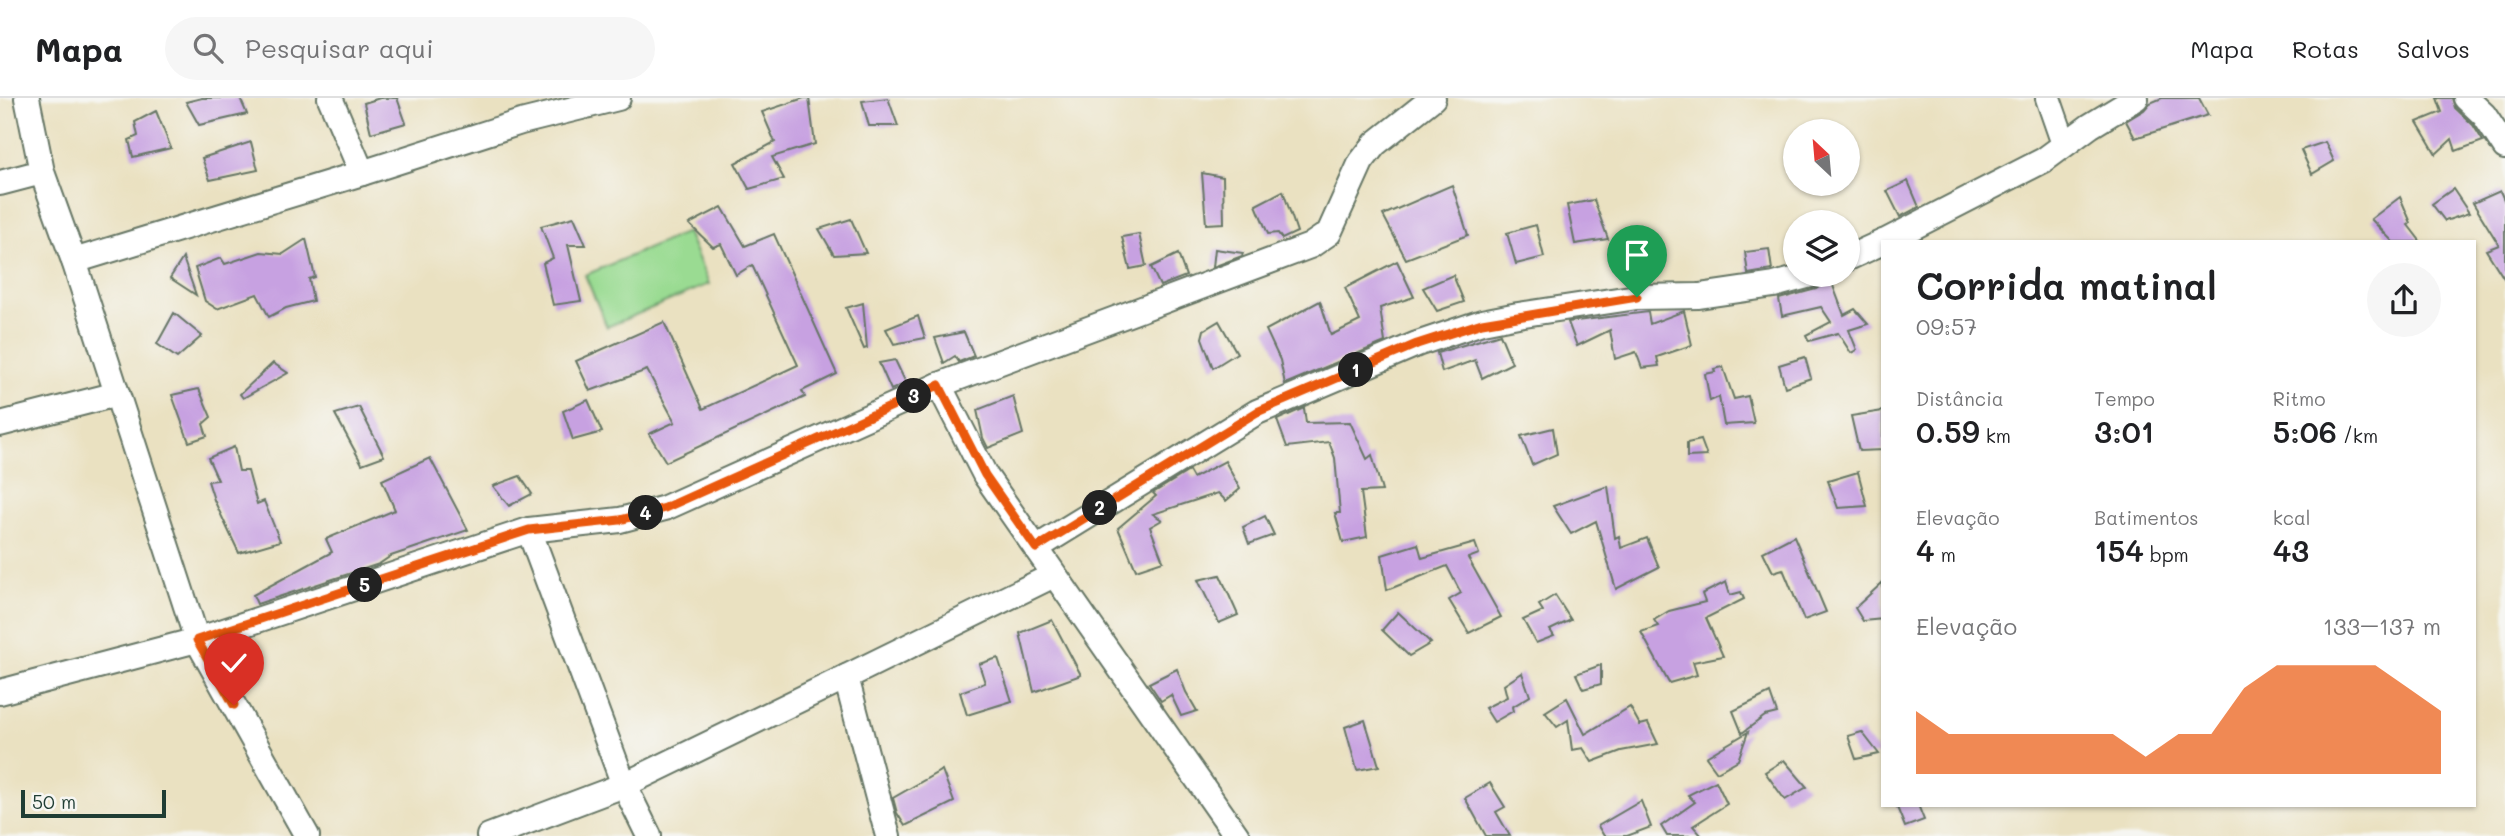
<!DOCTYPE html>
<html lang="pt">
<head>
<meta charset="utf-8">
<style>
  :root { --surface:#fff; --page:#f6f6f6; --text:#202124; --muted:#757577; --line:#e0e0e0; --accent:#ea580c }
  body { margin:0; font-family:Mali,sans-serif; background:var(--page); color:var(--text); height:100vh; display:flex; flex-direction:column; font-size:26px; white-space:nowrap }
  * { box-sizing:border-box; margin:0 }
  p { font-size:23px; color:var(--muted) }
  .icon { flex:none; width:38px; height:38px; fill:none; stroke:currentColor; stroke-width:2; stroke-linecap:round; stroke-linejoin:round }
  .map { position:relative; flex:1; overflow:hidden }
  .side { position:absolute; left:1881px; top:142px; width:595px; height:567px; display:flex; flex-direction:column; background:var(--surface); border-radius:0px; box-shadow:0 2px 5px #0004 }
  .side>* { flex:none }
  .needle { width:46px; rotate:334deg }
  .tools { position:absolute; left:1783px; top:21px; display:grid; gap:14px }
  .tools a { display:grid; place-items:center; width:77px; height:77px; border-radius:50%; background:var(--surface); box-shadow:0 2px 5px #0004; font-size:35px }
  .scale { position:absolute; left:21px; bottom:18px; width:145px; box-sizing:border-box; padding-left:7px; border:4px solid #1f3d34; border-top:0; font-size:19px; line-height:24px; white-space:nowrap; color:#1f3d34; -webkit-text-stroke:5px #f6f6f2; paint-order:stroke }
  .pin { position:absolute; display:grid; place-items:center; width:60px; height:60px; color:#fff; margin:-72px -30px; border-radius:50% 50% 50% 0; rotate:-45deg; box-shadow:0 0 7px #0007 }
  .pin .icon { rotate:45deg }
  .km { position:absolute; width:35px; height:35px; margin:-18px; border-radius:50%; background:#222; color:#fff; font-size:19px; line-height:35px; text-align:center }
  .round { display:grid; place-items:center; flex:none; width:74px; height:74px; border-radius:37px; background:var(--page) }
  .head { display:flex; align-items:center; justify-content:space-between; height:119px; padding:0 35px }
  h1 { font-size:38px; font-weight:600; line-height:52px }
  .metrics { display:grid; grid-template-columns:repeat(3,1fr); gap:10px; height:119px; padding:7px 35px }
  .metrics div { display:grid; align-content:center }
  .metrics b { font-size:30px; font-weight:600 }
  .metrics small { font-size:19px; font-weight:400 }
  .metrics p { font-size:19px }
  .chart { height:196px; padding:14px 35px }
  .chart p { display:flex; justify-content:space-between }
  .chart svg { width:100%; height:126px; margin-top:7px; fill:var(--accent); opacity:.7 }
  header { display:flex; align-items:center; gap:42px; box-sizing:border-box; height:98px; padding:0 35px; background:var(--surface); border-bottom:2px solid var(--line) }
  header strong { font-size:33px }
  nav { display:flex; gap:38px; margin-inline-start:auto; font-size:24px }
  .search { width:490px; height:63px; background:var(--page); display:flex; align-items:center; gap:18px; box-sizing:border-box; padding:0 24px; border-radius:38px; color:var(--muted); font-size:26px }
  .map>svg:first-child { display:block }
</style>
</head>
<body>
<header>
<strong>Mapa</strong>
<div class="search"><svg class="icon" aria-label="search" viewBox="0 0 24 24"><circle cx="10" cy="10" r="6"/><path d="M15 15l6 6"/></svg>Pesquisar aqui</div>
<nav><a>Mapa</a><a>Rotas</a><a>Salvos</a></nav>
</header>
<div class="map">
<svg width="2505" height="738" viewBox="0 0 2505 738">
  <rect width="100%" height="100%" fill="#f6f6f2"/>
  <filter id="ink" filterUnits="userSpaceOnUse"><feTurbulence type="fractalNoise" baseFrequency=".0143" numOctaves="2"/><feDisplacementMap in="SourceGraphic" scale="14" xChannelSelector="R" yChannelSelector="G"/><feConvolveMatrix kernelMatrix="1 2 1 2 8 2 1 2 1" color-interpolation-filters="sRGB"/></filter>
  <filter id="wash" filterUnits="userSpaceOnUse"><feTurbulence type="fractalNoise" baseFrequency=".00686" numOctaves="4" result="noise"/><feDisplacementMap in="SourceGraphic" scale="28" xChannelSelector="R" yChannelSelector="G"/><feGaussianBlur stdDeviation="1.57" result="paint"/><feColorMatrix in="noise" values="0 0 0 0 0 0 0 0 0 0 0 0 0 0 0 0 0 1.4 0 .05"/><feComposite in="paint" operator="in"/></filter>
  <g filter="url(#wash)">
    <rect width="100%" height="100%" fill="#eae1c1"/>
    <path fill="#9adb92" stroke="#5c8c63" stroke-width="2" d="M687,134l22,52 -102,43 -22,-52z"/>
    <g id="blocks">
      <g fill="#c7a1e1">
        <path d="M202,0h38l7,16 -48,11 -13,-23z"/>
        <path d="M380,0h17l9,25 -35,10 -7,-30z"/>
        <path d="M804,0h5l6,46 -43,13 12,22 -35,10 -14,-26 40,-21 -13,-30z"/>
        <path d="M888,0l10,28h-29l-7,-25z"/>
        <path d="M2162,0h37l9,17 -73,23 -9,-17 18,-11 6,-7z"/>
        <path d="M2437,0h15l3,10 18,17 10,16 -27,10 -4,-12 -16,15 -19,-32 25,-10z"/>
        <path d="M156,13l15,37 -38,9 -4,-17 9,-4 -3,-14z"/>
        <path d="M251,44l7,28 -48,10 -8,-22z"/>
        <path d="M2325,44l9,19 -22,13 -11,-24z"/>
        <path d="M1202,75l21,4 1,46 -18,1z"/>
        <path d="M1908,83l11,26 -19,10 -13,-26z"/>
        <path d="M1452,87l16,50 -62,24 -23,-44z"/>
        <path d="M2453,91l16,24 -24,8 -13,-17z"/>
        <path d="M1283,93l14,41 -15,7 -4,-6 -10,1 -12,-29z"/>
        <path d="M2500,93l5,11v78l-19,-30 13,-5 -26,-42z"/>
        <path d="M2400,99l11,26 -3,2 13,17h-28l-22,-23z"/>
        <path d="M1594,102l14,39 -33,5 -8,-39z"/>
        <path d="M722,109l23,39 29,-12 63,140 -35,17 3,6 -139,65 -17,-28 26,-12 -28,-52 -57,21 -14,-30 88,-39 39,87 95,-44 -46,-100 -16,10 -15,-31 -8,3 -24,-23z"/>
        <path d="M574,119l12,28h-18l13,56 -28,4 -10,-42 10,-5 -12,-32z"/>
        <path d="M851,121l15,34 -32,2 -15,-26z"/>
        <path d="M1536,127l8,32 -28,7 -9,-31z"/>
        <path d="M1139,136l7,32 -16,3 -8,-32z"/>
        <path d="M306,141l9,38 -6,2 4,22 -27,7 -17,9 -12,-23 -40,15 -12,-8 -10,-33 26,-10 4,6 36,-12 22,2z"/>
        <path d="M1215,151l28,4 -1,3 -29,11z"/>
        <path d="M1769,151l3,21 -24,4 -3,-22z"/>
        <path d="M1178,156l8,22 -26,10 -9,-19z"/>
        <path d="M183,160l13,37 -26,-17z"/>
        <path d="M1397,163l17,36 -34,11 5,34 -100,42 -5,-24 -14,-30 54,-29 11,34 29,-14 -15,-33z"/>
        <path d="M1453,177l11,27 -27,9 -14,-23z"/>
        <path d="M1829,177l15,40 11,-6 13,15 -19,6 8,20 -6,3 -13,-20 -29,8 -3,-6 25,-13 -10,-15 -39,9 -3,-17 37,-10 6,-4 3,-9z"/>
        <path d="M863,205l4,45 -3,1 -18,-41z"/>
        <path d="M1684,213l8,34 -35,12 2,9 -17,2 -6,-16 -21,7 -5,-29 -33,16 -9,-24 80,-10 2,12z"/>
        <path d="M174,215l28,23 -25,22 -20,-14z"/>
        <path d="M918,218l7,22 -31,6 -8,-15z"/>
        <path d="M1219,223l18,32 -24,15 -11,-30 2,-8z"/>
        <path d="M964,234l10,24 -15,6 -4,-6 -11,7 -9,-25z"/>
        <path d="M1500,236l12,29 -30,15 -7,-18 -33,12 -5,-19z"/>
        <path d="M1805,259l6,21 -26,9 -6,-22z"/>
        <path d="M895,262l11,23 -15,7 -12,-27z"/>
        <path d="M273,265l15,10 -45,25 -3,-4z"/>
        <path d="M1723,269l11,32 14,-3 6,27 -30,2 -5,-28 -9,4 -5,-27 10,-2 -1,-3z"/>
        <path d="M199,291l12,28 -8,7 4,12 -18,6 -17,-47z"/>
        <path d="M1013,298l10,38 -35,14 -5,-10 -6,-28z"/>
        <path d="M588,302l14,32 -29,8 -10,-29z"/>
        <path d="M359,309l25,49 -22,8 -27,-50z"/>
        <path d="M1304,310l2,15 44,-1 17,37 5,-4 10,36 -21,1 6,45 -24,5 -8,-29h5l-5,-55 -6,-16 -42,5 -10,-27z"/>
        <path d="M1883,313v39l-24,1 -8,-35z"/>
        <path d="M1553,330l4,26 -25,11 -11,-29z"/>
        <path d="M1701,342l6,16 -20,1v-14z"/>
        <path d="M234,349l5,24h9l9,33 7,-3 16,40 -41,12 -25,-53 -6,-19 10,-1 -10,-22z"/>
        <path d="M430,360l38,72 -77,26 -12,8 -122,40 -4,-9 79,-43 -6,-13 69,-29 -13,-30z"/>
        <path d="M1225,363l15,28 -14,12 -8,-8 -65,21 9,6 -12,7 13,34 -27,9 -18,-42 38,-32 -3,-3 36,-22 4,7z"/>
        <path d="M1858,374l9,34 -29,2 -10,-27z"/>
        <path d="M520,378l12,18 -23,12 -16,-20z"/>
        <path d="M1608,388l7,52 4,-2 2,12 26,-10 12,29 -43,22 -20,-68 -25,13 -18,-28z"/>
        <path d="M1265,418l9,19 -25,9 -6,-17z"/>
        <path d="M1794,438l32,76 -22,8 -21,-51 -10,3 -10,-20z"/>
        <path d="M1475,445l4,11 -11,4 33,59 -32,16 -20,-33 12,-7 -14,-27 -60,24 -5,-35 36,-11 4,14z"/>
        <path d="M1220,477l18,40 -19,8 -21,-43z"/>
        <path d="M1726,484l4,13 11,-3 3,7 -38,19 17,38 -30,6 4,13 -28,8 -28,-51 17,-6 -4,-6 15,-9 36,-9 -3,-8z"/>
        <path d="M1883,484v37l-20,2 -8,-13z"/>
        <path d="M1555,497l16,25 -21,10 4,6 -18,7 -13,-23 20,-9 -4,-6z"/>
        <path d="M1398,514l33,31 -22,13 -27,-26z"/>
        <path d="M1052,522l29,55 -47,17 -14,-59z"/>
        <path d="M998,560l14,43 -45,14 -7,-23 25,-9 -6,-19z"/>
        <path d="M1601,567v19l-18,5 -7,-15z"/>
        <path d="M1177,571l9,23 11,19 -16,5 -10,-21 -10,6 -12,-18z"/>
        <path d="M1522,575l8,23 -18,11 1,4 -19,11 -9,-14 22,-11 -3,-12z"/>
        <path d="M1770,595l7,20 -12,3 -23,17 -9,-22z"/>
        <path d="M1567,600l18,36 45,-27 10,18 8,-2 10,21 -37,7 -29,11 -9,-14 -11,2 -4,-30 -11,7 -12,-15z"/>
        <path d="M1365,622l14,46 -22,4 -12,-43z"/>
        <path d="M1748,634l-10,28 -21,12 -11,-15z"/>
        <path d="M1862,634l17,22 -23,5 -8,-23z"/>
        <path d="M1784,662l23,27 -22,13 -20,-28z"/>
        <path d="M942,672l12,32 -49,24 -8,-13 -4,-15z"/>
        <path d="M1716,683l11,23 -34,22 9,10h-35l-6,-10 34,-24 -7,-7z"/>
        <path d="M1490,685l15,24 -9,5 14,24h-24l-21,-38z"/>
        <path d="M1641,703l10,26 -24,9h-23l-6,-10z"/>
        <path d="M1896,707h22l6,15 -19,7z"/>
      </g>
    </g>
  </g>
  <g filter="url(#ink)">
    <use href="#blocks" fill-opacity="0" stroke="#667665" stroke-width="2"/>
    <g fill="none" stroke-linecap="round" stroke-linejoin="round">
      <defs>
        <g id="minor">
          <path d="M27,0l15,74 32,89 123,379 110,196"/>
          <path d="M330,0l32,75"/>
          <path d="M2048,0l16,46"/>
          <path d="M2466,0l18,17 21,32"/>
          <path d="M0,85l42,-11"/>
          <path d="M1884,144l160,-82 46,-34 46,-28"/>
          <path d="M1848,160l35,-16"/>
          <path d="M74,163l288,-88 159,-51 97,-24"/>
          <path d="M939,287l46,90 252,361"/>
          <path d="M0,326l117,-30"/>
          <path d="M529,432l95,255 25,51"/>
          <path d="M1036,450l221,-136 160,-68 65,-22 36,-7 119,-18 62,-1 75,-11 37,-10"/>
          <path d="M0,594l197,-52 332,-110 91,-10 45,-12 274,-123 371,-139 19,-13 32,-71 14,-18 58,-46"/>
          <path d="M489,738l135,-51 222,-108"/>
          <path d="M888,738l-42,-159 208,-102"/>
        </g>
      </defs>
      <use href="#minor" stroke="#667665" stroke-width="28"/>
      <use href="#minor" stroke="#fff" stroke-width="24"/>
    </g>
  </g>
  <g fill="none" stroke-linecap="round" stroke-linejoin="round" filter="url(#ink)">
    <defs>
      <path id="route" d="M234,607l-37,-65 332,-110 91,-10 45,-12 274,-123 46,90 51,73 221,-136 160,-68 65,-21 155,-26"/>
    </defs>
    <use href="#route" stroke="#fff" stroke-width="14"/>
    <use href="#route" stroke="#ea580c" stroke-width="9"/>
  </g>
</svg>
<div class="tools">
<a><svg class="needle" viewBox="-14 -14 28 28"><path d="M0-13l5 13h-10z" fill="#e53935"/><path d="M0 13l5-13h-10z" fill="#757577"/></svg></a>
<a><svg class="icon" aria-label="layers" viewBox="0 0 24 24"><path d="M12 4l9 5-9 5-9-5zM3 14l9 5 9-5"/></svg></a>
</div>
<div class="scale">50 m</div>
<div class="pin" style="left:1637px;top:199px;background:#1e9e55"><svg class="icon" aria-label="arrive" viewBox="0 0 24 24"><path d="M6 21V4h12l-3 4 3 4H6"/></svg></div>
<div class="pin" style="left:234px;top:607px;background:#d93025"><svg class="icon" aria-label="check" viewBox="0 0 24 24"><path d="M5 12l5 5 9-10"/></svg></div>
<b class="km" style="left:1356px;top:272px">1</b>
<b class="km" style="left:1100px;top:410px">2</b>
<b class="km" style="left:914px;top:298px">3</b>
<b class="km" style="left:646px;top:415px">4</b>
<b class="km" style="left:365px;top:487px">5</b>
<section class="side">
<div class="head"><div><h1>Corrida matinal</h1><p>09:57</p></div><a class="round"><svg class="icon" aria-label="share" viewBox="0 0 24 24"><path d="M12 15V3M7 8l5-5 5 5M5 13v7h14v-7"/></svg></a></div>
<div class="metrics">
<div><p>Distância</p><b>0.59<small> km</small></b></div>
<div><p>Tempo</p><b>3:01</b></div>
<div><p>Ritmo</p><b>5:06<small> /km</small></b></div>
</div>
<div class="metrics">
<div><p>Elevação</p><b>4<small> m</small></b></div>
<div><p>Batimentos</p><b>154<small> bpm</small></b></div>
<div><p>kcal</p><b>43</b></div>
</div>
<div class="chart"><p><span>Elevação</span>133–137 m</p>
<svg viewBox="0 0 160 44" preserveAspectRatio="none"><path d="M0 44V22L10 30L20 30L30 30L40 30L50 30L60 30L70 38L80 30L90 30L100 14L110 6L120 6L130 6L140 6L150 14L160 22V44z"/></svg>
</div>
</section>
</div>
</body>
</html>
